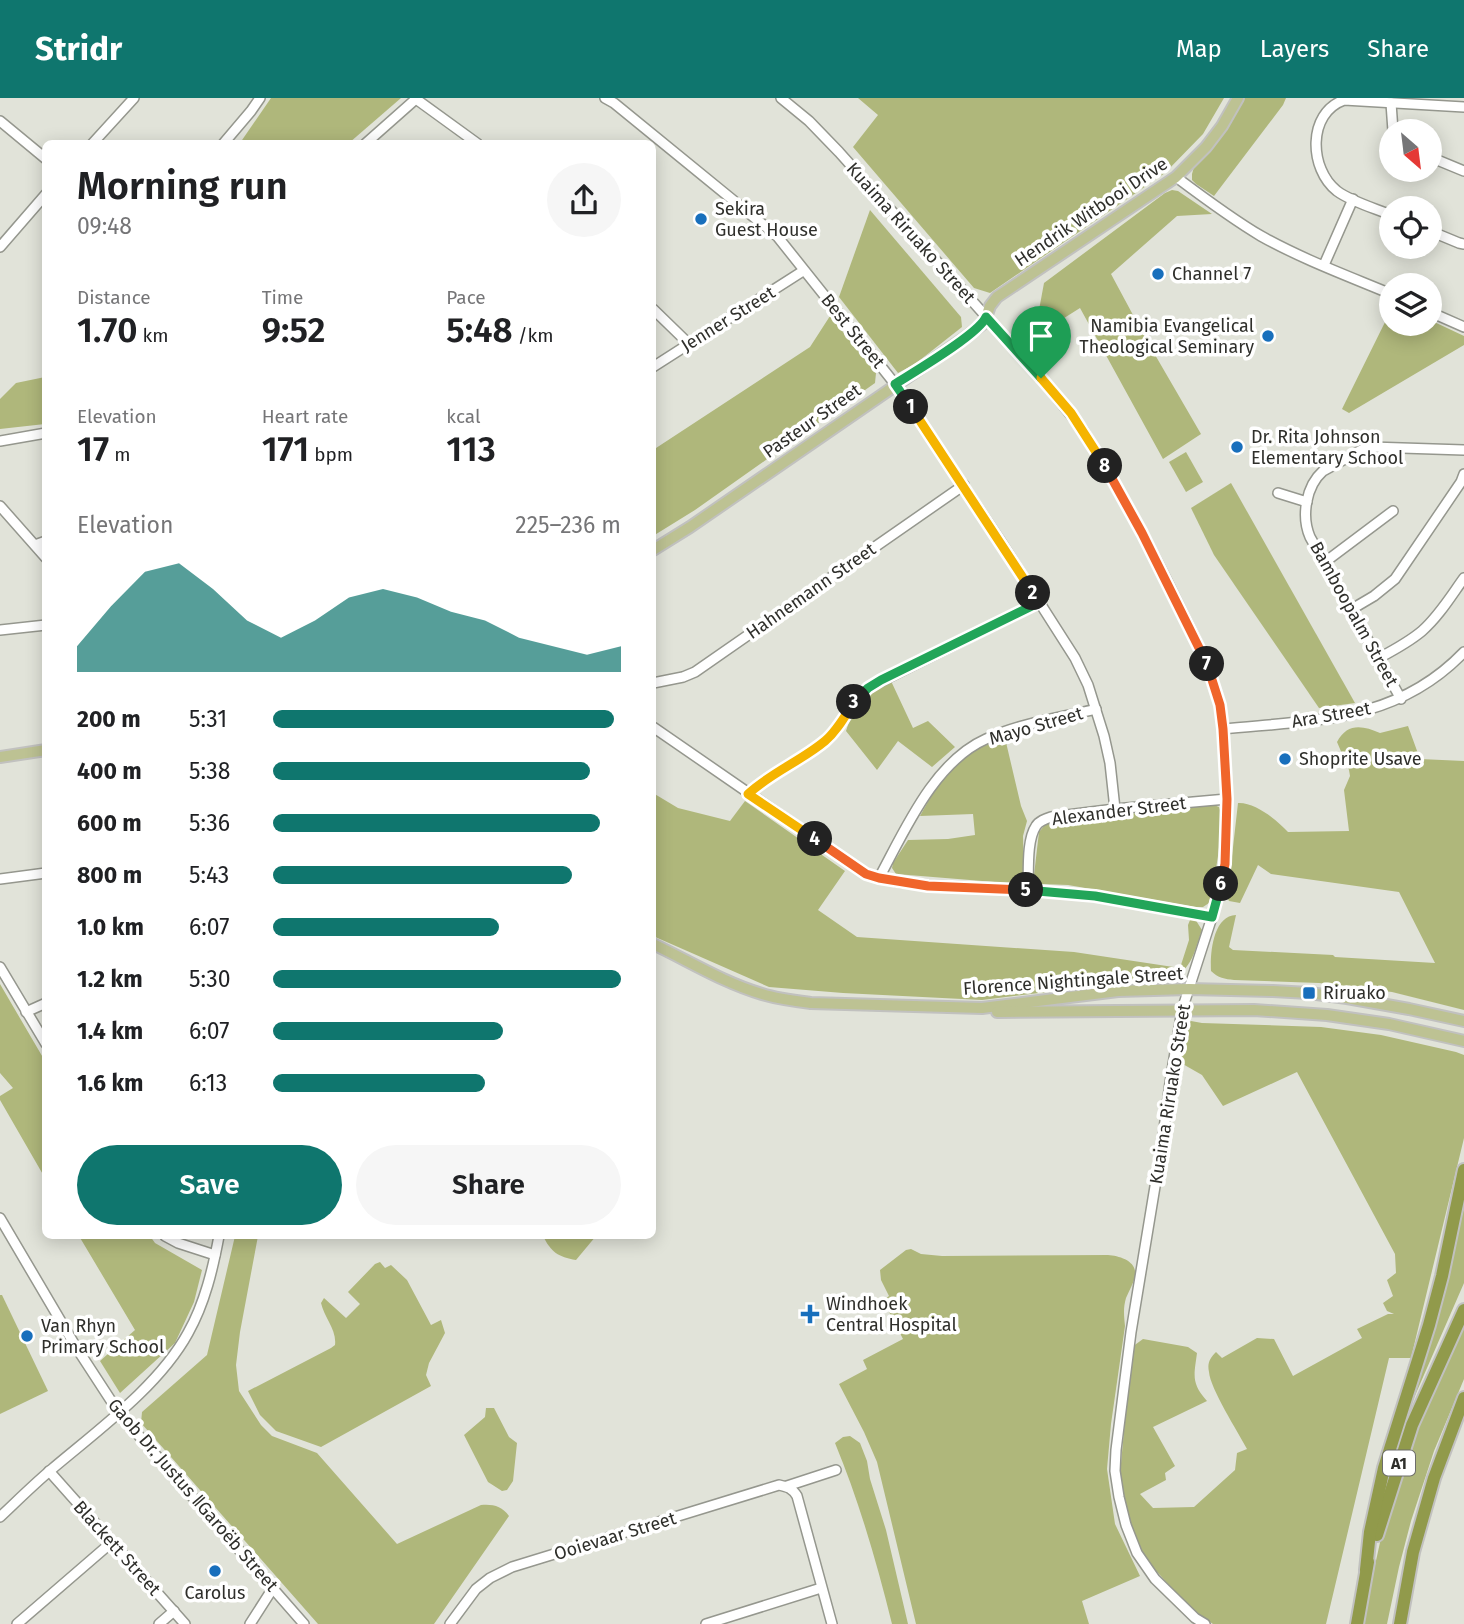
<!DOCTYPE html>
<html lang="en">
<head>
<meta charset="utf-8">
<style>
  :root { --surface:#fff; --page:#f6f6f6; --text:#202124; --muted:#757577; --accent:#0f766e }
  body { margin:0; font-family:"Fira Sans",sans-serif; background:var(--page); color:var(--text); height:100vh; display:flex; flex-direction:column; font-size:26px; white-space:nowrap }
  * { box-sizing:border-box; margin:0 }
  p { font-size:23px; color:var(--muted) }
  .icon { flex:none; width:38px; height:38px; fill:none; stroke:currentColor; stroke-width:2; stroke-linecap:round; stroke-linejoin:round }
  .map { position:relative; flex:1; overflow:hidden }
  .sheet { position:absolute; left:42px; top:42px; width:614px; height:1099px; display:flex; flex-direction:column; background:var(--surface); border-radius:10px; box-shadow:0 4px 18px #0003 }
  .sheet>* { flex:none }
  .needle { width:46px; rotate:152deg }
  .buttons { position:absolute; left:1379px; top:21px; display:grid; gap:14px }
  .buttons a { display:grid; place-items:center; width:63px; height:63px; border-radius:50%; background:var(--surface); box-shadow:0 4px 18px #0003; font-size:35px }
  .pin { position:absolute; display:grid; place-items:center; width:60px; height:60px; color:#fff; margin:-72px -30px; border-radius:50% 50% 50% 0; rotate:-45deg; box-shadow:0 0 7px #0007 }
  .pin .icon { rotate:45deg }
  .km { position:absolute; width:35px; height:35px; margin:-18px; border-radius:50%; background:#222; color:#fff; font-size:19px; line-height:35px; text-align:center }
  .round { display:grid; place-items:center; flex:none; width:74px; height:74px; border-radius:37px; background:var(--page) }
  .overview { display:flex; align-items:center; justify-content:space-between; height:119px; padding:0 35px }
  h1 { font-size:38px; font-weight:600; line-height:52px }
  .metrics { display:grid; grid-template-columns:repeat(3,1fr); gap:10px; height:119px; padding:7px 35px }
  .metrics div { display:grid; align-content:center }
  .metrics b { font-size:35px; font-weight:600 }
  .metrics small { font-size:19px; font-weight:400 }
  .metrics p { font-size:19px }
  .chart { height:196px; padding:14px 35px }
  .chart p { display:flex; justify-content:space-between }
  .chart svg { width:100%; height:126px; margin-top:7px; fill:var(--accent); opacity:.7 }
  .button { display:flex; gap:14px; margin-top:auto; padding:14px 35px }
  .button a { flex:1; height:80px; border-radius:42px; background:var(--accent); color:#fff; font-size:28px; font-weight:600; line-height:80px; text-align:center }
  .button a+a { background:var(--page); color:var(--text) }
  ul { padding:0 35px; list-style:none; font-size:23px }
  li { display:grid; grid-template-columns:112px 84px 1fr; align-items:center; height:52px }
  li i { height:18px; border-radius:9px; background:var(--accent) }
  header { display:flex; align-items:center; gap:42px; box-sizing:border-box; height:98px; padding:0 35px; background:var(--accent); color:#fff }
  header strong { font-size:33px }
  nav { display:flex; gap:38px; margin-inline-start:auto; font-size:24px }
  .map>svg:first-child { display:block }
</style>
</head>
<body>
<header>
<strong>Stridr</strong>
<nav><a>Map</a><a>Layers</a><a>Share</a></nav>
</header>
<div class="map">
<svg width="1464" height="1526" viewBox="0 0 1464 1526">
  <rect width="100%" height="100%" fill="#e1e3d9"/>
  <g fill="#afb77b">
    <path d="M271,0h130l-52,45h-109z"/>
    <path d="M858,0h366l-21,36 -38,39 -175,120 -16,-5 -121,-141 25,-32z"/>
    <path d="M1242,0h44l-3,7 -69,91 -18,-12 -4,-4v-6l2,-7 23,-26z"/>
    <path d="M1172,92l6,1 34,23 -35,2 -66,58 36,67 54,93 -38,25 -83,-151 -46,29 10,-54 121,-90z"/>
    <path d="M870,112l91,107 1,10 -47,37 -17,9 -59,-76z"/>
    <path d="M1391,212v14h39v-4l34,16v9l-115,68 -7,-4z"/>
    <path d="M830,218l46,57 -1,10 -180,127 -42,26v-86l157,-103z"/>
    <path d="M45,279v47l-45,5v-30l16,-16z"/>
    <path d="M1186,354l17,30 -17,10 -17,-30z"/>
    <path d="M1231,385l124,220 -36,5 -105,-153 -23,-47z"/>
    <path d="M891,583l22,47 15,-7 27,26 -23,20 -34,-26 -21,29 -31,-39c8,-25 20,-39 45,-50z"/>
    <path d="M1408,628l12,33 44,2v249l-72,-18 -73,-9 -85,-3c-9,-1 -16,-2 -23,-9 -1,-18 2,-55 25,-56l-7,32 4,3 100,5 2,2 100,6 -36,-71 -128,-18 -13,-9 -18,38 -11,-2 -5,-9 7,-27 7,-62c17,-1 39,17 50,29l61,-1 -5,-41 6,-14 -1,-6 -12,-28c10,-19 25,-17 43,-9z"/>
    <path d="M1005,640l16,68 6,15 -4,15 1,38 -5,7 -12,2 -111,-9 -4,-6 1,-5 15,-23 40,-1 27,-4 -2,-21 -53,2c26,-46 33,-60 85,-78z"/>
    <path d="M653,695l25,15 52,13 15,-20 100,70 -27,39 39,27 217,15 106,16 9,-28 -1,-15 2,-5 5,-1 7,11c-6,17 -11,43 -31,47l-189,23 -139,-7 -74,-6 -116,-51z"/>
    <path d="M1214,707l5,2 1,3c2,32 -4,62 -11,93l-6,4h-8l-127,-22 -27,-1 -5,-3 -2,-6 5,-43 5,-6 6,-4z"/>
    <path d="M0,886l45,77v117l-45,-78v-4l13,-8 -13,-15z"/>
    <path d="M1191,923l11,2 119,4 60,8 75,17 8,3v83l-53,220h-22l-63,266h-113l-24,-17 -41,-45 -17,-32 -10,-49v-18l11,-116 11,-8 45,8 9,6c-3,23 -6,30 10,48l-54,26 22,39 -10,7 1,7 -26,14 13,14 41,-1 41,-37 2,-17 10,-4c-9,-17 -37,-61 -38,-77 -2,-9 1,-14 7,-20l6,6 35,-20 17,1 19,37 69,-38 -5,-9 31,-15h6l-7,-3 -4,-8 10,-7 -6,-16 9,-7 -1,-19 -98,-182 -74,34 -21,-31 -21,-12 -2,-3 8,-35z"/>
    <path d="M1464,1110v75l-54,124 -3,-2 29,-87z"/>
    <path d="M79,1138h71l5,7 47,27 -8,32 -19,41 -55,50 -20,-32 35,-31z"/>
    <path d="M235,1138h23l-18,96 -4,33 3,26 22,34 11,11 45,17 80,91 84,-39c12,-1 21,1 28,11l-75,108h-116l-177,-201 1,-11 65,-57z"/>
    <path d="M543,1138h53l-20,24c-18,-3 -25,-8 -33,-24z"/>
    <path d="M911,1151l10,5 21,2 166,-1c12,1 30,6 27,22 -2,7 -6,14 -9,21 -3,10 -2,18 -1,28l-14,98 -4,45 8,55 25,52 -58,25 7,23h-173l-39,-162 -13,-30 -25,-48 28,-15 -4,-9 40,-21 -15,-29 -3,1 -4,-9 8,-6 -8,-16 -1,-10 26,-20z"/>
    <path d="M380,1164l5,6 6,-3 16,15 24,45 10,-5 4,13 -16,30 -3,12 5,11 -110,61 -45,-16 -16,-16 -12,-24 83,-43 4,-3c2,-15 -11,-28 -14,-42l3,-5 22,20 14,-14 -12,-12 27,-28z"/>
    <path d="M0,1197h2l46,96 -48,23z"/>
    <path d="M1464,1221v60l-30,72 -23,70 -12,46 -12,57h-25l19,-86 44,-132z"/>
    <path d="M486,1310h8l15,29 8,6 -4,38 -6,9 -5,1 -14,-9 -24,-47 21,-18z"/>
    <path d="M850,1338l10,7 7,18 3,18 16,51 22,94h-16c-15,-61 -33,-123 -57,-181l8,-6z"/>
  </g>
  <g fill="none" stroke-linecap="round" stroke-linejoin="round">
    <defs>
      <g id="minor">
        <path d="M605,0l9,5 163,133 118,148 104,155 76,119 13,27 16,51 6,27 5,46"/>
        <path d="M781,0l28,23 30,31 202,226 42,52 59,102 24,47 38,78 16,48 3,24 4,65 -2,70 -3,18 -10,35 -30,93 -12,73 -8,61 -31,188 -15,118 -1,21 4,26 7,28 11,28 18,26 40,39 10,6"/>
        <path d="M416,1l62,45"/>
        <path d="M1391,5l2,28"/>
        <path d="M0,23l46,38"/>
        <path d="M92,46l42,-46"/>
        <path d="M223,46l28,-33 9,-13"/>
        <path d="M365,46l52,-46"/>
        <path d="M1430,59l34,14"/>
        <path d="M1176,79c28,21 56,42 85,59 41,23 87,40 130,58"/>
        <path d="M1391,117c-17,-7 -39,-13 -54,-24 -28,-22 -30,-78 7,-91l120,7"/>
        <path d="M1430,133l29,12 5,1"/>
        <path d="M0,149l46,-53"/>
        <path d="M1324,167l29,-66"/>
        <path d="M653,211l36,35"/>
        <path d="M1430,214l34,15"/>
        <path d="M653,269l150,-96"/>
        <path d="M0,343l46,-8"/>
        <path d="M1278,395l29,9"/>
        <path d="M0,408l46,52"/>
        <path d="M35,447l11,-4"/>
        <path d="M1325,464l68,-51"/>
        <path d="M1352,511l22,-13 21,-17 66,-97 3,-8"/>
        <path d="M0,532l46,-5"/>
        <path d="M1379,560c15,-8 30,-16 43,-27 17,-15 29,-35 42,-53"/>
        <path d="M653,585l30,-6 12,-5 269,-187"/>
        <path d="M1401,601l-91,-162c-9,-21 -4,-51 13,-66l42,-23 6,-1 93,3"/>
        <path d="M653,629l213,147 32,8 30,3 100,5 67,6 117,21"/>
        <path d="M1223,631c90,-9 173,-6 241,-77"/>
        <path d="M748,696c24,-22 55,-33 78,-54 17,-15 26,-36 42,-52l172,-86"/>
        <path d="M879,780c26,-48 55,-116 107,-139 35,-16 74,-21 110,-30"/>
        <path d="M0,781l46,-6"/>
        <path d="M1028,792c1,-17 -2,-49 8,-64 3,-5 9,-7 15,-9l64,-8 112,-10"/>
        <path d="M0,869l46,77"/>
        <path d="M26,914l20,-9"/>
        <path d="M0,1120l76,129 43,66 185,211"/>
        <path d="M165,1138l13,7 37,12"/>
        <path d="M49,1373l136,153"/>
        <path d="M787,1388l49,-16"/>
        <path d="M0,1419c17,-16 34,-33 52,-48 46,-39 107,-83 136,-136 17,-30 25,-65 31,-97"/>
        <path d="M17,1526l95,-82"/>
        <path d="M159,1526l15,-13"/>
        <path d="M250,1526l23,-36"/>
        <path d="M450,1526l26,-35 14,-11 22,-11 267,-82c9,2 13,3 18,11l35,128"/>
        <path d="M706,1526l115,-36"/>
      </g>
      <g id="major">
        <path d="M653,452l37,-23 273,-188 21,-16 6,-17 7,-9 179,-120 30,-30 16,-21 16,-28"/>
        <path d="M0,659l46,-7"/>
        <path d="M653,846c36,17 71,39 109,50 16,5 33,7 49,9l171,5 136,-17 71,-2 84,2 36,2 38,5 62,11 55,12"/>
        <path d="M997,914l257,-2 73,5 62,9 75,17"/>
      </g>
      <g id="highway">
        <path d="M1377,1437l35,-110 52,-115"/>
        <path d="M1366,1472l4,-38 14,-64 45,-143 13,-49 22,-106"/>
        <path d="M1357,1526l11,-62"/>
        <path d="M1400,1526l13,-72 21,-74 30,-80"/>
      </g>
    </defs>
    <use href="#minor" stroke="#95978e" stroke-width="12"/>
    <use href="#major" stroke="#c1c1bf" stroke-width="14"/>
    <use href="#highway" stroke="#c1c1bf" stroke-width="16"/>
    <use href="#minor" stroke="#fff" stroke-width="9"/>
    <use href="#major" stroke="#bdc293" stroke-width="10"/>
    <use href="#highway" stroke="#919a4b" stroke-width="12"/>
  </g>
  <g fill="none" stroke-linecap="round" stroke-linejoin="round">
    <defs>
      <path id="split-1" d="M911,309l-16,-23c19,-12 84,-50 91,-67l55,61"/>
      <path id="split-2" d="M911,309l122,186"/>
      <path id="split-3" d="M854,604l14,-14 13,-8 159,-78 -7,-9"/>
      <path id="split-4" d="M815,741l-67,-45c24,-22 53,-33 77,-53 12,-10 20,-25 29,-39"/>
      <path id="split-5" d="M815,741l51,35 13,4 49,8 98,4"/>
      <path id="split-6" d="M1026,792l69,6 117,21 9,-33"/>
      <path id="split-7" d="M1207,566l13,41 3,24 4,70 -2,65 -4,20"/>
      <path id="split-8" d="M1105,368l37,67 65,131"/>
      <path id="split-9" d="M1041,280l30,35 34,53"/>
    </defs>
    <use href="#split-1" stroke="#fff" stroke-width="14"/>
    <use href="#split-2" stroke="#fff" stroke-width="14"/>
    <use href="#split-3" stroke="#fff" stroke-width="14"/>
    <use href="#split-4" stroke="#fff" stroke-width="14"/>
    <use href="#split-5" stroke="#fff" stroke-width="14"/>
    <use href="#split-6" stroke="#fff" stroke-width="14"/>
    <use href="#split-7" stroke="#fff" stroke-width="14"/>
    <use href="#split-8" stroke="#fff" stroke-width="14"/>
    <use href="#split-9" stroke="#fff" stroke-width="14"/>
    <use href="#split-1" stroke="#22a559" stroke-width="9"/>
    <use href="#split-2" stroke="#f5b400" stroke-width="9"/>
    <use href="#split-3" stroke="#22a559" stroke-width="9"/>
    <use href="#split-4" stroke="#f5b400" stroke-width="9"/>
    <use href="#split-5" stroke="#f0652b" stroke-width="9"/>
    <use href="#split-6" stroke="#22a559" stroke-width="9"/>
    <use href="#split-7" stroke="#f0652b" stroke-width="9"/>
    <use href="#split-8" stroke="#f0652b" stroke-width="9"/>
    <use href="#split-9" stroke="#f5b400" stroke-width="9"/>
  </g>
  <g fill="#186fbc" stroke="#fff" stroke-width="2.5">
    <circle cx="701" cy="121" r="7"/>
    <circle cx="1158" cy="176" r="7"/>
    <circle cx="1268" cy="238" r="7"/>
    <circle cx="1237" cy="349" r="7"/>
    <circle cx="1285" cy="661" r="7"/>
    <rect x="1302" y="888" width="14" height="14" rx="3.5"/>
    <path d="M806.5 1205.5h7v7h7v7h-7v7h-7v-7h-7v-7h7z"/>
    <circle cx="27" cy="1238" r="7"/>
    <circle cx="215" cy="1473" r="7"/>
  </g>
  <g text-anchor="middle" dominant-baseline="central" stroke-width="7" stroke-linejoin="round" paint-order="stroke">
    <rect fill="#fff" stroke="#6d6d6b" stroke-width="2" x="1383" y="1352.5" width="32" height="25" rx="5"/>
    <g font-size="16" font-weight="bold" fill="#2f2f2b">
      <text x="1399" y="1365">A1</text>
    </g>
    <g font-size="18" fill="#2f2f2b" stroke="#fff" text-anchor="start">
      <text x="715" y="111">Sekira<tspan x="715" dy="21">Guest House</tspan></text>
      <text x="1172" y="176">Channel 7</text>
      <text x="1254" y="228" text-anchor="end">Namibia Evangelical<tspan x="1254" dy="21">Theological Seminary</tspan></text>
      <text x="1251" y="339">Dr. Rita Johnson<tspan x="1251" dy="21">Elementary School</tspan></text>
      <text x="1299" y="661">Shoprite Usave</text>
      <text x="1323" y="895">Riruako</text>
      <text x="826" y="1206">Windhoek<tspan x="826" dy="21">Central Hospital</tspan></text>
      <text x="41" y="1228">Van Rhyn<tspan x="41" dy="21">Primary School</tspan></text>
      <text x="215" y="1495" text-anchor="middle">Carolus</text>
    </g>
    <g font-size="18" fill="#2f2f2b" stroke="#fff">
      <text transform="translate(1091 114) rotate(-34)">Hendrik Witbooi Drive</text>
      <text transform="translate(911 135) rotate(48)">Kuaima Riruako Street</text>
      <text transform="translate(728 221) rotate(-32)">Jenner Street</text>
      <text transform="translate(853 233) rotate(51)">Best Street</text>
      <text transform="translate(812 323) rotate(-35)">Pasteur Street</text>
      <text transform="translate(811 493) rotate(-35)">Hahnemann Street</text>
      <text transform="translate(1354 516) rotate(61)">Bamboopalm Street</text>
      <text transform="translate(1331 617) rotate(-10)">Ara Street</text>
      <text transform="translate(1036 628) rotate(-16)">Mayo Street</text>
      <text transform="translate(1119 713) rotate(-7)">Alexander Street</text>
      <text transform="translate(1073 883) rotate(-4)">Florence Nightingale Street</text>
      <text transform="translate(1170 996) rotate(-81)">Kuaima Riruako Street</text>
      <text transform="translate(193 1397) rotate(49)">Gaob Dr. Justus ǁGaroëb Street</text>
      <text transform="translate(615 1438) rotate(-17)">Ooievaar Street</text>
      <text transform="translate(117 1450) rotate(48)">Blackett Street</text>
    </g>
  </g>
</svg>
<div class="buttons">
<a><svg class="needle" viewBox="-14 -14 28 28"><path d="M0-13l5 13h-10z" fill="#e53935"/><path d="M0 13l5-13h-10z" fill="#757577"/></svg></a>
<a><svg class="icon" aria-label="locate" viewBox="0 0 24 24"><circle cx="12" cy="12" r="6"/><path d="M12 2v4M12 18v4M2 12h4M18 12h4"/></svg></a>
<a><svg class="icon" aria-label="layers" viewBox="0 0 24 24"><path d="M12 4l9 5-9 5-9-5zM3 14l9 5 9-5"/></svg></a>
</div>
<div class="pin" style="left:1041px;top:280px;background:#1e9e55"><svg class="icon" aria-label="arrive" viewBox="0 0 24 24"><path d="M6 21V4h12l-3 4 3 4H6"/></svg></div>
<b class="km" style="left:911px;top:309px">1</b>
<b class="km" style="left:1033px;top:495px">2</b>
<b class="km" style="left:854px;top:604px">3</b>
<b class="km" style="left:815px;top:741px">4</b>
<b class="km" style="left:1026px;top:792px">5</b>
<b class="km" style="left:1221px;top:786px">6</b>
<b class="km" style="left:1207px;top:566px">7</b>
<b class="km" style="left:1105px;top:368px">8</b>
<section class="sheet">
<div class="overview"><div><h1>Morning run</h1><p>09:48</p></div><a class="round"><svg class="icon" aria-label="share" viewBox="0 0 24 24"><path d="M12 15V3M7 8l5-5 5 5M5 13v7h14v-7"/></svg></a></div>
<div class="metrics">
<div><p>Distance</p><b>1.70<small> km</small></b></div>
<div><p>Time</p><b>9:52</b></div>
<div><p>Pace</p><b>5:48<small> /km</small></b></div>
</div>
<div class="metrics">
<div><p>Elevation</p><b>17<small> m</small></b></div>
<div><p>Heart rate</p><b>171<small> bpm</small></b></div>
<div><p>kcal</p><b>113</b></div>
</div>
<div class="chart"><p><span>Elevation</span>225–236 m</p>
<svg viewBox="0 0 160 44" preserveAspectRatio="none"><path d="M0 44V35L10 21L20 9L30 6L40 15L50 26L60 32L70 26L80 18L90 15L100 18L110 23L120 26L130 32L140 35L150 38L160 35V44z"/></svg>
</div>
<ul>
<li><b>200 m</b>5:31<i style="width:98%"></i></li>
<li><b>400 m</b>5:38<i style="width:91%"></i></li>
<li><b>600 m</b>5:36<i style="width:94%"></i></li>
<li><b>800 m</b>5:43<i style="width:86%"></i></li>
<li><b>1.0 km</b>6:07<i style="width:65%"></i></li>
<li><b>1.2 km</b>5:30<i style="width:100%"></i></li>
<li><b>1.4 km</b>6:07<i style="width:66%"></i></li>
<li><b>1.6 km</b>6:13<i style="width:61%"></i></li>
</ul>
<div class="button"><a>Save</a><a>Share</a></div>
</section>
</div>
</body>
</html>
